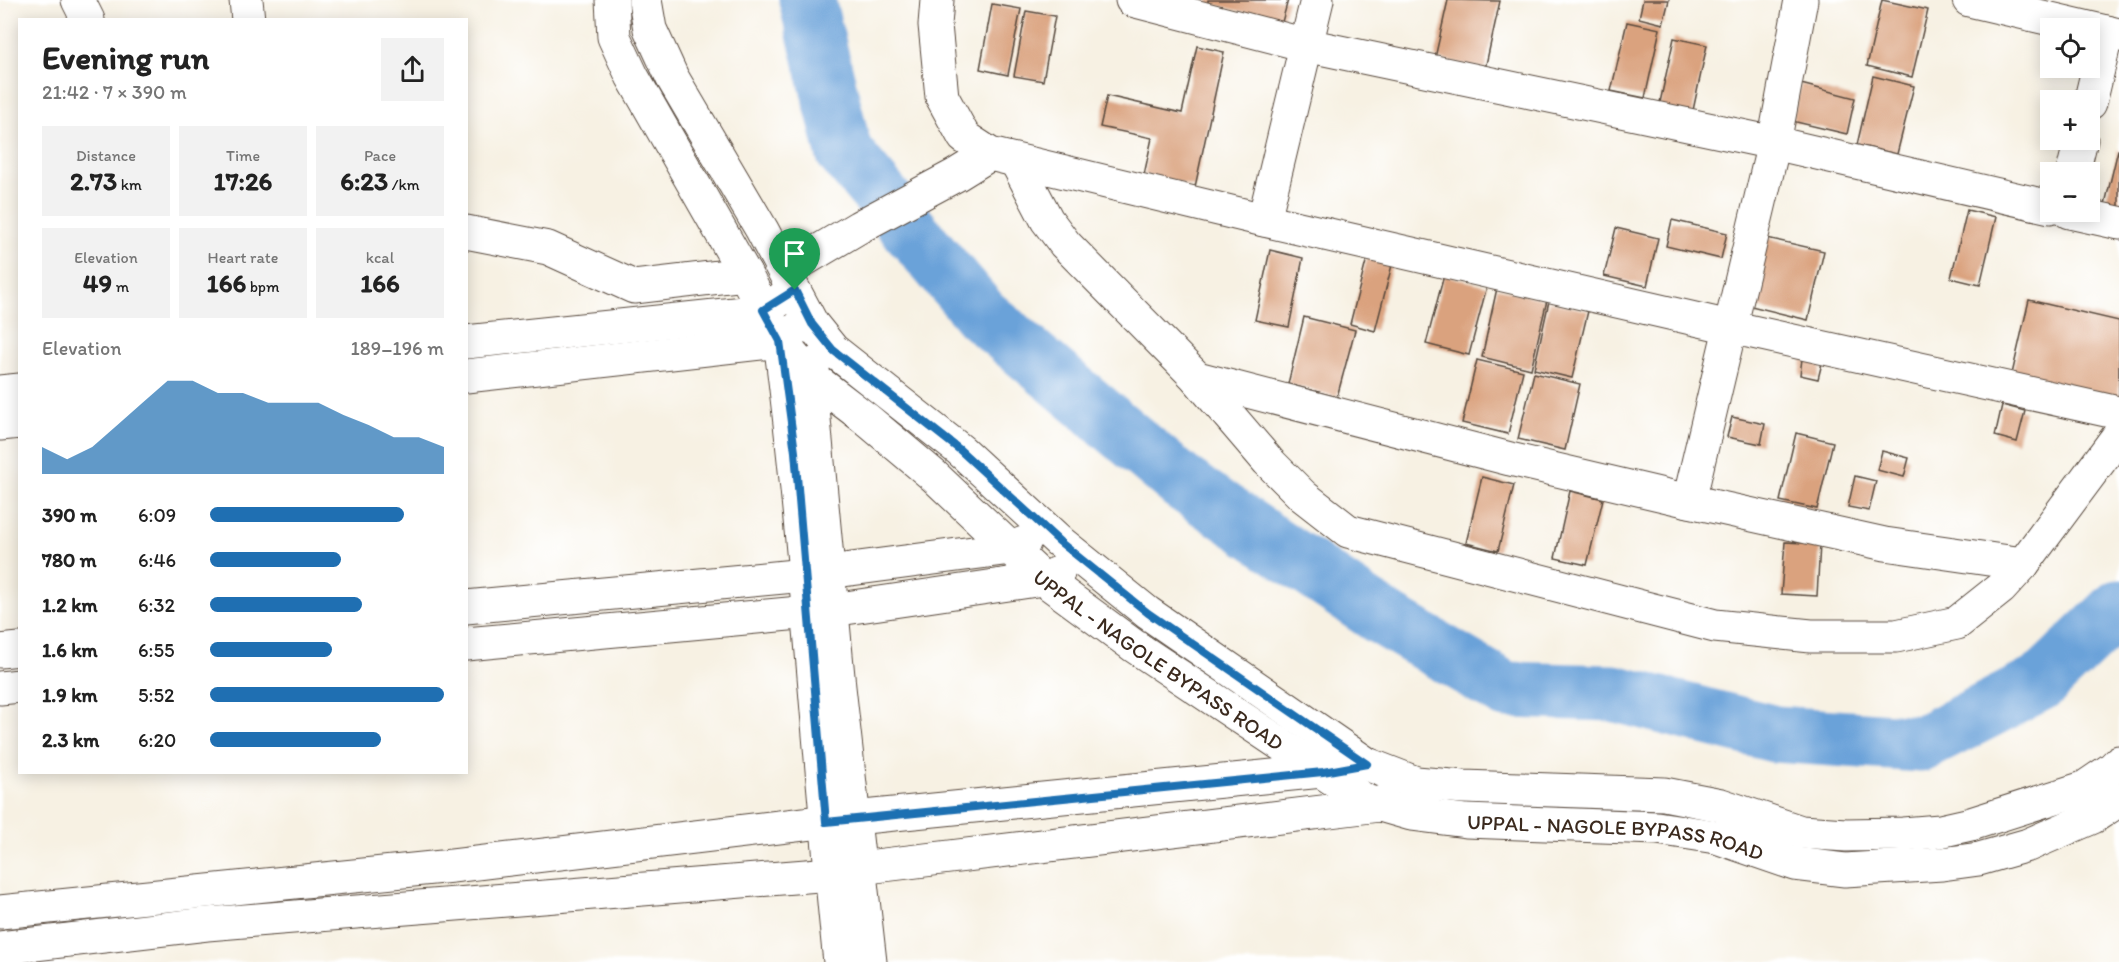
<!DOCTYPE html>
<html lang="en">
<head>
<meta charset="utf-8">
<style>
  :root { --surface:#fff; --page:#f2f2f2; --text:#222; --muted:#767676; --accent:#1f6fb2 }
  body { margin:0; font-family:Itim,sans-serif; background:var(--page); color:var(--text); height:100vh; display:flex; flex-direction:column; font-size:22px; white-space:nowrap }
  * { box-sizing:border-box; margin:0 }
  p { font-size:20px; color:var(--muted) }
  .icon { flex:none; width:33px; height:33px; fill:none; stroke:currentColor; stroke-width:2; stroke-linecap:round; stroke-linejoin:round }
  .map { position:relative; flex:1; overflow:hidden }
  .panel { position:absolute; left:18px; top:18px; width:450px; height:756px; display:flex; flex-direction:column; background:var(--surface); border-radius:0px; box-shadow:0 3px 15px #0003 }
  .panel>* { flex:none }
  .buttons { position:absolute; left:2040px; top:18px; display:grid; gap:12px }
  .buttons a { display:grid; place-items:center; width:60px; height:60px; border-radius:0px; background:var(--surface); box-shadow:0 3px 15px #0003; font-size:30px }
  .pin { position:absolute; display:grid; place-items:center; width:51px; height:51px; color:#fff; margin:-62px -26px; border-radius:50% 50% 50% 0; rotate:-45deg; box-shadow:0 0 6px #0007 }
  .pin .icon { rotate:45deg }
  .round { display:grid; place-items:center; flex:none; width:63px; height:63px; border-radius:0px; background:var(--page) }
  .summary { display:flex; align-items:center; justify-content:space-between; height:102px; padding:0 24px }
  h1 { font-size:33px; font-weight:800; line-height:45px }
  .metrics { display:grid; grid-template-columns:repeat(3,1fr); gap:9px; height:102px; padding:6px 24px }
  .metrics div { display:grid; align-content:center; border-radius:0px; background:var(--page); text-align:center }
  .metrics b { font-size:26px; font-weight:800 }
  .metrics small { font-size:16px; font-weight:400 }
  .metrics p { font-size:16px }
  .chart { height:168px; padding:12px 24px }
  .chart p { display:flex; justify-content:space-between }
  .chart svg { width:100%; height:108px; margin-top:6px; fill:var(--accent); opacity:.7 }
  ul { padding:0 24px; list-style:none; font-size:20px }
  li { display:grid; grid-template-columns:96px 72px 1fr; align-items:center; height:45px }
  li i { height:15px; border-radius:8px; background:var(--accent) }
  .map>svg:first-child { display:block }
</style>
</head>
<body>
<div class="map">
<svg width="2119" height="962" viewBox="0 0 2119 962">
  <rect width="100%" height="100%" fill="#fff"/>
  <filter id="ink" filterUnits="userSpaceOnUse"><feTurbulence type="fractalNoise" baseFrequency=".0167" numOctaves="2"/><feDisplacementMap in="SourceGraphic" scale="12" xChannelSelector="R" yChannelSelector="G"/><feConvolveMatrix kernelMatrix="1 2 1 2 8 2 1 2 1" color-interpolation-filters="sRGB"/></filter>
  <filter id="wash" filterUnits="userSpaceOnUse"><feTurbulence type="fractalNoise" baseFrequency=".008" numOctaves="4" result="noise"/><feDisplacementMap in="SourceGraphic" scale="24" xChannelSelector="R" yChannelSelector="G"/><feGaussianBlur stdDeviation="1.35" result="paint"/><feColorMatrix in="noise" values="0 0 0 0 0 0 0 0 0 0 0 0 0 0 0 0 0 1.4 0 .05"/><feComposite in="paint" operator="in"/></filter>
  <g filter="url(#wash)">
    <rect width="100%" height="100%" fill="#f7f1e3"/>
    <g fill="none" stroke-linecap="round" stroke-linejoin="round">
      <path stroke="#6ba2d9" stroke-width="57" d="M807,0l37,152 137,162 200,168 199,134 126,74 107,3 162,41 146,10 121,-62 77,-74"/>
    </g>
    <g id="blocks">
      <g fill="#daa27e">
        <path d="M1208,0h80l-6,22 -74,-19z"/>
        <path d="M1448,0l52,1 -15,68 -50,-11z"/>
        <path d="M1643,0h26l-6,24 -24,-6z"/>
        <path d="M1882,0l46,10 -16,67 -45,-11z"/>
        <path d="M992,4l29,5 -13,66 -28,-6z"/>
        <path d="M1026,11l29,5 -12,65 -29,-5z"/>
        <path d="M1627,22l33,7 -15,69 -34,-7z"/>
        <path d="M1674,38l33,7 -15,70 -33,-8z"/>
        <path d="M1197,46l27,6 -29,135 -51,-12 8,-37 -52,-11 7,-31 75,17z"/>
        <path d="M1873,76l41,10 -17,68 -40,-9z"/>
        <path d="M1801,84l54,14 -8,36 -55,-13z"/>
        <path d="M2118,150h1v57l-14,-3z"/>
        <path d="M1967,210l29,7 -16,68 -29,-7z"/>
        <path d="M1672,220l55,13 -6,26 -55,-13z"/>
        <path d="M1616,228l42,10 -11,48 -43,-10z"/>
        <path d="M1767,238l57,13 -16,69 -57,-14z"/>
        <path d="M1270,250l33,8 -14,69 -34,-7z"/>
        <path d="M1367,258l25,7 -17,66 -25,-7z"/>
        <path d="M1444,275l43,11 -18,69 -43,-11z"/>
        <path d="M1497,288l50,12 -16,69 -49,-12z"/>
        <path d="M2029,300l90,21v76l-107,-23z"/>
        <path d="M1549,301l39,10 -16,67 -38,-9z"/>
        <path d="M1304,317l51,13 -18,67 -49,-13z"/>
        <path d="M1802,359l20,4 -4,16 -18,-4z"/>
        <path d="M1477,360l46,11 -15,63 -46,-11z"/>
        <path d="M1534,373l46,11 -15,66 -47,-11z"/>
        <path d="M2002,405l23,6 -8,31 -22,-6z"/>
        <path d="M1732,417l33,7 -4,20 -34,-7z"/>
        <path d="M1796,433l37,9 -16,67 -37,-8z"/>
        <path d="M1882,451l27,7 -5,19 -27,-7z"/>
        <path d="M1855,476l21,5 -7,30 -21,-4z"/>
        <path d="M1482,477l32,8 -16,66 -32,-8z"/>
        <path d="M1570,491l33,8 -16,66 -32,-7z"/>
        <path d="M1785,542l35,2 -3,52 -36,-2z"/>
      </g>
    </g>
  </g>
  <g filter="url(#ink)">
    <use href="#blocks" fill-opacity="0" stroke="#57483c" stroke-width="1.5"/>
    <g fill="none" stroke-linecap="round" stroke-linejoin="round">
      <defs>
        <g id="minor">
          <path d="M78,0l10,20"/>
          <path d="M246,0l2,20"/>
          <path id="s1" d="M612,0l2,37 18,39 113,198 35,67 30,35 55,42 69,58 109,103 91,67 232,155 45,13 55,7 191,7 59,9 79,27 50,6 97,-6 37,-5 49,-14 65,-28 26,-17"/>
          <path d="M645,0l5,29 22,48 90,153 50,94 21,26 127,100 100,92 88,71 219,151 49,19 48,4 200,7 57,11 80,27 45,3 57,-1 37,-3 31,-7 113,-36 28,-19 7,-7"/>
          <path d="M937,0l-2,25 7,72 22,40 26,17 274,66 466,107 389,86"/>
          <path d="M1132,0l174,45 468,98 276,64"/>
          <path d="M1969,0l150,35"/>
          <path d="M2090,103l17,-71"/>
          <path d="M1016,161l31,59 18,24 132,134 313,81 179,42 196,43 138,20"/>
          <path d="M2073,172l8,-32"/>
          <path d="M2069,212l50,11"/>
          <path d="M1264,220l53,-220"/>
          <path d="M466,232l82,16 86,39 111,-13"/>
          <path d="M785,271l74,-44 97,-52 34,-21"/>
          <path d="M780,341c27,206 38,414 60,621"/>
          <path d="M466,342l297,-31 18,-12"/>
          <path d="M814,364l-4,12 29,311 31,275"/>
          <path d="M466,376l314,-35 15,-11"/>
          <path d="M1197,378l71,83 35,35 45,35 367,95 96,10h85l61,-13 44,-35 22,-24 96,-129"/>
          <path d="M0,392l20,-2"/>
          <path d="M0,424l20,-2"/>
          <path d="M1689,501l85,-358 27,-143"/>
          <path d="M466,607l339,-32 206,-27 13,-5"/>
          <path d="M466,644l366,-34 211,-31 15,-6"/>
          <path d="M0,651l20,-2"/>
          <path d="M0,688l20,-2"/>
          <path d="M0,912l452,-46 402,-48 478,-48"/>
          <path d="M0,948l207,-24 624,-50 28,-6 520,-63 4,-3"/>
        </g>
      </defs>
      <use href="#minor" stroke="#57483c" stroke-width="35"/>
      <use href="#minor" stroke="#fff" stroke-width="33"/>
    </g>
  </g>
  <g fill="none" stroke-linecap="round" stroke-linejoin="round" filter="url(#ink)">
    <defs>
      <path id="route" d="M795,290l17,34 21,26 127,100 100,92 88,71 219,151 -44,8 -497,50 -31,-370 -15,-111 -17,-31z"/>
    </defs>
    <use href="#route" stroke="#fff" stroke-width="12"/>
    <use href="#route" stroke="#1f6fb2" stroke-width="8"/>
  </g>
  <g text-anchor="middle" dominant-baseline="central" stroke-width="5" stroke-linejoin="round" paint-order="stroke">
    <g font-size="21" fill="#3b2a1e" stroke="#fff">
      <text stroke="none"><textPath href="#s1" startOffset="880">UPPAL - NAGOLE BYPASS ROAD</textPath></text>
      <text stroke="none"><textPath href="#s1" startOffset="1384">UPPAL - NAGOLE BYPASS ROAD</textPath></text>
    </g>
  </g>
</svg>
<div class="buttons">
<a><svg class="icon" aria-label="locate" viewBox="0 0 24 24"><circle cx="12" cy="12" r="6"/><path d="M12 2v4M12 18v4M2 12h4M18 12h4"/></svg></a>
<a>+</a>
<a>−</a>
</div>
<div class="pin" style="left:795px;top:290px;background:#1e9e55"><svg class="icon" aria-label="arrive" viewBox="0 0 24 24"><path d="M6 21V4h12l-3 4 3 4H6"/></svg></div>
<section class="panel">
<div class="summary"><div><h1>Evening run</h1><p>21:42 · 7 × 390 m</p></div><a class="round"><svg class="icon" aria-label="share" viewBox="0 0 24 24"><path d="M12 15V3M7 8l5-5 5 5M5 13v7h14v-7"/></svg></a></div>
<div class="metrics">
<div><p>Distance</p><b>2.73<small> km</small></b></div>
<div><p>Time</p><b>17:26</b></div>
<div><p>Pace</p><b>6:23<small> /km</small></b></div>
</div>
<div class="metrics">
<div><p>Elevation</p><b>49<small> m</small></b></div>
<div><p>Heart rate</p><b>166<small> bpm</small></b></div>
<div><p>kcal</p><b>166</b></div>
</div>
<div class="chart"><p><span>Elevation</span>189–196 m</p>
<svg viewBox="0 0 160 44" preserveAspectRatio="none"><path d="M0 44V33L10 38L20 33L30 24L40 15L50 6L60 6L70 11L80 11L90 15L100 15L110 15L120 20L130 24L140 29L150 29L160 33V44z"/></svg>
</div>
<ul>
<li><b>390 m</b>6:09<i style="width:83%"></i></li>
<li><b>780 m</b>6:46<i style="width:56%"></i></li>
<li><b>1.2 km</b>6:32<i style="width:65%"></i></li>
<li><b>1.6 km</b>6:55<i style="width:52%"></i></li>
<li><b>1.9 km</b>5:52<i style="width:100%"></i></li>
<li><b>2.3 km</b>6:20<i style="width:73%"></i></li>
</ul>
</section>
</div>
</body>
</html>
